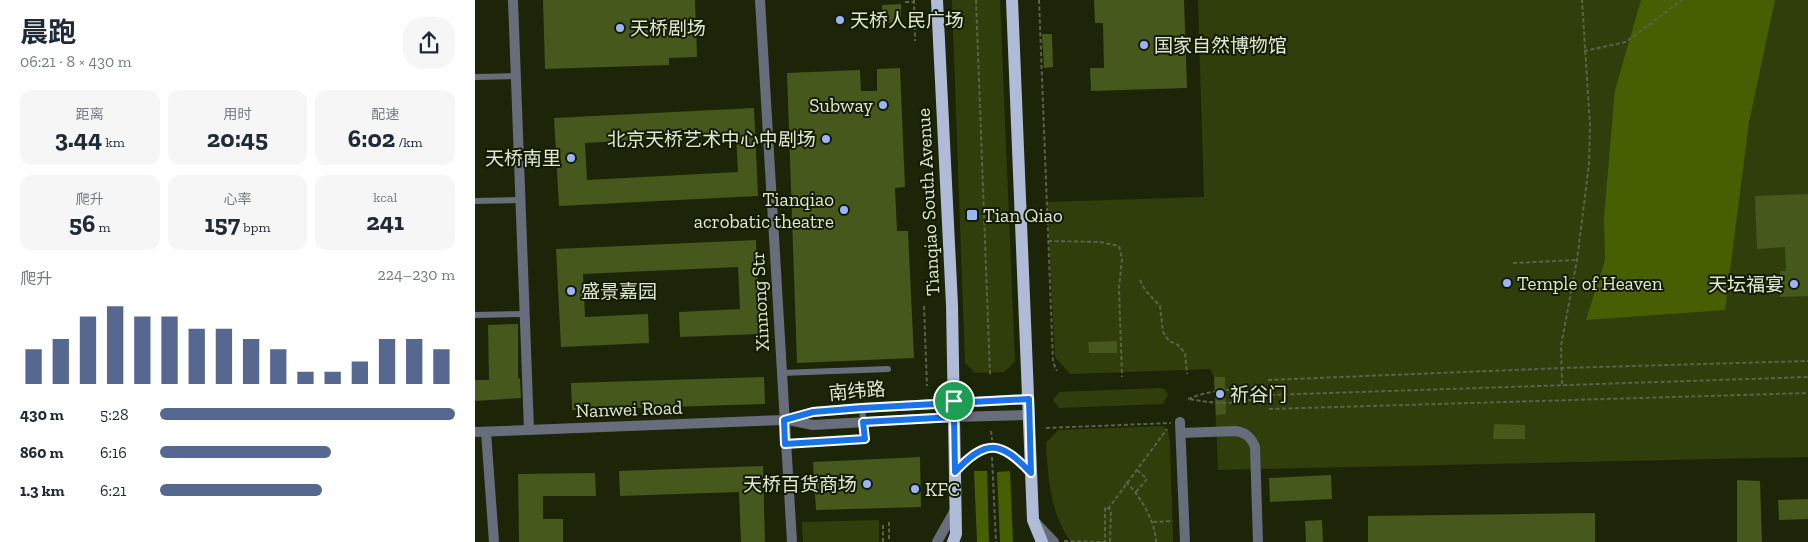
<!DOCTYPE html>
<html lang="zh">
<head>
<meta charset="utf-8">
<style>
  :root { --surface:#fff; --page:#f6f6f7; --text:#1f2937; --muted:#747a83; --accent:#566890 }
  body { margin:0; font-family:"Zilla Slab","Noto Sans SC",serif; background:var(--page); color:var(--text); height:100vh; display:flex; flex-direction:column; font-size:19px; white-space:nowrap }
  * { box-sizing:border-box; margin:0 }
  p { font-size:16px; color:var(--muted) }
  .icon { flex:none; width:28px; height:28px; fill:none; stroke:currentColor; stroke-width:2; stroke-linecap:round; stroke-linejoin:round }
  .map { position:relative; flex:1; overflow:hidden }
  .details { display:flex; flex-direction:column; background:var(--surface); width:475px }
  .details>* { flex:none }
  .pin { position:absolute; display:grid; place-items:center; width:42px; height:42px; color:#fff; margin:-21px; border:2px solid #fff; border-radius:50%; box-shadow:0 1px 5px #0007 }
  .round { display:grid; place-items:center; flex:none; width:52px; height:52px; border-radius:20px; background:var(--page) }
  .overview { display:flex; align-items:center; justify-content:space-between; height:85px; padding:0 20px }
  h1 { font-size:28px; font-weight:700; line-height:38px }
  .stats { display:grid; grid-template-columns:repeat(3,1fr); gap:8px; height:85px; padding:5px 20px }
  .stats div { display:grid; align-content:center; border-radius:12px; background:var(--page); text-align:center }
  .stats b { font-size:25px; font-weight:700 }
  .stats small { font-size:14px; font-weight:400 }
  .stats p { font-size:14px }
  .chart { height:140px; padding:10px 20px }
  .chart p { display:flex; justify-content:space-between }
  .chart svg { width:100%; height:90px; margin-top:5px; stroke:var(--accent); stroke-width:6 }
  ul { padding:0 20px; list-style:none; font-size:16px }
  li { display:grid; grid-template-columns:80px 60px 1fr; align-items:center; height:38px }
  li i { height:12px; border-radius:6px; background:var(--accent) }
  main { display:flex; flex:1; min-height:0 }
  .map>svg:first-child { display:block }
</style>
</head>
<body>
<main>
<section class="details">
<div class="overview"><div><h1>晨跑</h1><p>06:21 · 8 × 430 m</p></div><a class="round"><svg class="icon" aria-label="share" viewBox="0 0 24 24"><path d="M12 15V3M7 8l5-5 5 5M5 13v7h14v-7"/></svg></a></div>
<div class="stats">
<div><p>距离</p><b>3.44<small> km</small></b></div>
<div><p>用时</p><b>20:45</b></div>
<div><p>配速</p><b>6:02<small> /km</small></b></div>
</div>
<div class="stats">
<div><p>爬升</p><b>56<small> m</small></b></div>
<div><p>心率</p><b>157<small> bpm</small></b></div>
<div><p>kcal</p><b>241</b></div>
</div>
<div class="chart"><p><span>爬升</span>224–230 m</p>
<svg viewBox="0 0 160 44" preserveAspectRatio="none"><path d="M5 44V27M15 44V22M25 44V11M35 44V6M45 44V11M55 44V11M65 44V17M75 44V17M85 44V22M95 44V27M105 44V38M115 44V38M125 44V33M135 44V22M145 44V22M155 44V27"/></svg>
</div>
<ul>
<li><b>430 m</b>5:28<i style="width:100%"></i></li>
<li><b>860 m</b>6:16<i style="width:58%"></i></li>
<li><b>1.3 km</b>6:21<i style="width:55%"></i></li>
</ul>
</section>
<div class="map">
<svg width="1333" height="542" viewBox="0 0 1333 542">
  <rect width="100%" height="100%" fill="#1c2507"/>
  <g fill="#303e0b">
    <path d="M477,0h48l15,362 -11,10 -29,1 -10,-10z"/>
    <path d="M723,0h610v457l-590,13 -4,-93 -4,-8 -140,5 -15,-17 -8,-155 157,-5z"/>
    <path d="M686,388l4,2 3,5 -5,9 -104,4 -6,-8 6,-8z"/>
    <path d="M689,426l4,4 2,13 3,99h-102c-21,-29 -23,-64 -25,-99l12,-13z"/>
    <path d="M404,520v22h-76l-1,-20z"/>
  </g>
  <g fill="#485e02">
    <path d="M1166,0h134l-26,122 -24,188 -139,10 19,-60 -1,-43 11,-127z"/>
    <path d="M499,471h13l2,71h-12z"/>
    <path d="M535,471l3,71h-13l-3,-70z"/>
  </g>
  <g fill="#46581b" fill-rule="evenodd">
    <path d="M68,0h152l2,57 -28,1v7l-124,4z"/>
    <path d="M619,0h90l3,88 -96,3 -1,-23h14l-1,-45h-8z"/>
    <path d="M426,4v18l-18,1 -1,-18z"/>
    <path d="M567,34h10l1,33 -9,1z"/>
    <path d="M425,68l5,119 -10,1 2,43h11l6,127 -117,5 -10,-290 73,-3 1,21h16v-22z"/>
    <path d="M279,108l4,88 -199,10 -5,-88zM261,135l2,37 -151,8 -2,-37z"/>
    <path d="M1333,194v102l-28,1v-26h6l-1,-24 -28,2 -2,-53z"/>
    <path d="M281,240l4,94 -80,3 -1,-25 61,-3 -2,-42 -155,7 2,43 63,-3 1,29 -88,4 -5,-98z"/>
    <path d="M43,324v55l2,-1 1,20 -46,3v-21h14l-1,-55z"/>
    <path d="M642,341v12h-28l-1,-11z"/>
    <path d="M289,377l1,27 -193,6 -1,-27z"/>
    <path d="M739,377h11l1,37 -10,1z"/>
    <path d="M1019,424l31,1v14h-32z"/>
    <path d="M445,457l1,50 -105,3 -3,-48z"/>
    <path d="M288,466l2,76h-24l-2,-50 -119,4 -1,-25z"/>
    <path d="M120,473l1,23h-53v23h20v23h-44l-1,-68z"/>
    <path d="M856,475l1,24 -62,3 -1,-24z"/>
    <path d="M1262,480l23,1 2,61h-25z"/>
    <path d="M1333,499v20l-29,1 -1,-20z"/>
    <path d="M1120,513v29h-227v-26z"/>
    <path d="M847,520l1,22h-17l-1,-21z"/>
  </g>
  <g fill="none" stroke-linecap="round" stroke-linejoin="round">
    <g stroke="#5a6349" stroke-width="2" stroke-dasharray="4 2.5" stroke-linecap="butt">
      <path d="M439,0l1,41"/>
      <path d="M501,0l14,375"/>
      <path d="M564,0l14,362 4,9"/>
      <path d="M430,2h9"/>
      <path d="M1109,51l42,-9 56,-42"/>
      <path d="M573,241l52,1 19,4 3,13 -3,29 3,89"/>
      <path d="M1038,263l64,-3"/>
      <path d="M665,280l5,10 15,16 3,26 6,9 9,4 7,8 2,21"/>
      <path d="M449,306l3,80"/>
      <path d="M793,380l294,-12 246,-7"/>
      <path d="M1087,384l-1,-38 16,-86 12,-96 1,-38 -8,-126"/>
      <path d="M713,399c29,-11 52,-12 81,-4l539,-18"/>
      <path d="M715,399c28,6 53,5 79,-4"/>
      <path d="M794,409l539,-16"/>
      <path d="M571,428l125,-5"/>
      <path d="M516,431l1,9"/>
      <path d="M517,457l4,85"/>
      <path d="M651,482c14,13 30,41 30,60"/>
      <path d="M661,492l11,-13 -10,-9"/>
      <path d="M633,509l59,-80"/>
      <path d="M414,522v17"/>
      <path d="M678,522l20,-1"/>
      <path d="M589,541l41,1v-35l6,3 -1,32"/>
      <path d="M408,542v-19"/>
    </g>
    <g stroke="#686d7b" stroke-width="6">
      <path d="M0,77l41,-1"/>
      <path d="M0,201l45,-1"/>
      <path d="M0,315l50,-1"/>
      <path d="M306,373l107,-4"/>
      <path d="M310,444l80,-5 -3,-31"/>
      <path d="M481,471c30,-33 45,-30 74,1"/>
    </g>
    <g stroke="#686d7b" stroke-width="10">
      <path d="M11,432l8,110"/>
      <path d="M706,433l55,-2c10,2 15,6 19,16l3,95"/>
    </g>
    <g stroke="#686d7b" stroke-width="10">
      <path d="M38,0l16,430"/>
      <path d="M285,0l32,542"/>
      <path d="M313,420l25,5 141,-8 75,-2"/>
      <path d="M705,422l5,120"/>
      <path d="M0,432l309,-12 29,-8 49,-4 167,-9"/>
      <path d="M561,523l18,19"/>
      <path d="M462,542l18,-32"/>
    </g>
    <g stroke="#b0bbd7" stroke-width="12">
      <path d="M462,0l15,305 4,229 -3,8"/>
      <path d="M537,0l21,520 9,22"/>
    </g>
  </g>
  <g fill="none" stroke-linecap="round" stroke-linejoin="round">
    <defs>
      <path id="route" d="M554,399l2,74c-30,-32 -45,-35 -76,-1l-1,-55 -91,5 2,17 -80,5 -1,-24 29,-8 49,-4z"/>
    </defs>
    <use href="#route" stroke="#fff" stroke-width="10"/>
    <use href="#route" stroke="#1a73e8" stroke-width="6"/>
  </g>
  <g fill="#9ab5fd" stroke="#131b01" stroke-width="2">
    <circle cx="365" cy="20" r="5"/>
    <circle cx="145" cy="28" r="5"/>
    <circle cx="669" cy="45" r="5"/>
    <circle cx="408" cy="105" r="5"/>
    <circle cx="351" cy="139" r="5"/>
    <circle cx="96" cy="158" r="5"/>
    <circle cx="369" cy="210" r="5"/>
    <rect x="491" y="209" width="12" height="12" rx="2.5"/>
    <circle cx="1032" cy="283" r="5"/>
    <circle cx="1319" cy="284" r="5"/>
    <circle cx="96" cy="291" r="5"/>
    <circle cx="745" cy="394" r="5"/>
    <circle cx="392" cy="484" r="5"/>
    <circle cx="440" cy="489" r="5"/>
  </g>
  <g text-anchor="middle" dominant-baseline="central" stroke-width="4" stroke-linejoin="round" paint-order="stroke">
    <g font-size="19" fill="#e0e7d5" stroke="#131b01" text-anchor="start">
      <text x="375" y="20">天桥人民广场</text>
      <text x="155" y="28">天桥剧场</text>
      <text x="679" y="45">国家自然博物馆</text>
      <text x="398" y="105" text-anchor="end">Subway</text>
      <text x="341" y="139" text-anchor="end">北京天桥艺术中心中剧场</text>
      <text x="86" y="158" text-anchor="end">天桥南里</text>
      <text x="359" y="199" text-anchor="end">Tianqiao<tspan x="359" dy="22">acrobatic theatre</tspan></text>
      <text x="508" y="215">Tian Qiao</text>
      <text x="1042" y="283">Temple of Heaven</text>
      <text x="1309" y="284" text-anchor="end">天坛福宴</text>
      <text x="106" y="291">盛景嘉园</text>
      <text x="755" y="394">祈谷门</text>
      <text x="382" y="484" text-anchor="end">天桥百货商场</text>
      <text x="450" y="489">KFC</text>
    </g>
    <g font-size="19" fill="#e0e7d5" stroke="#131b01">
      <text transform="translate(453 202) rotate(-93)">Tianqiao South Avenue</text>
      <text transform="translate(285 301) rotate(-93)">Xinnong Str</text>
      <text transform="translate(382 391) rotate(-5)">南纬路</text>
      <text transform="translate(154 409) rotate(-2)">Nanwei Road</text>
    </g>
  </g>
</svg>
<div class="pin" style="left:479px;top:401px;background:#1e9e55"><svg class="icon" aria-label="arrive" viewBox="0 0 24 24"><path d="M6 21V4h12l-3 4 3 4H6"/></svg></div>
</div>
</main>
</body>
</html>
